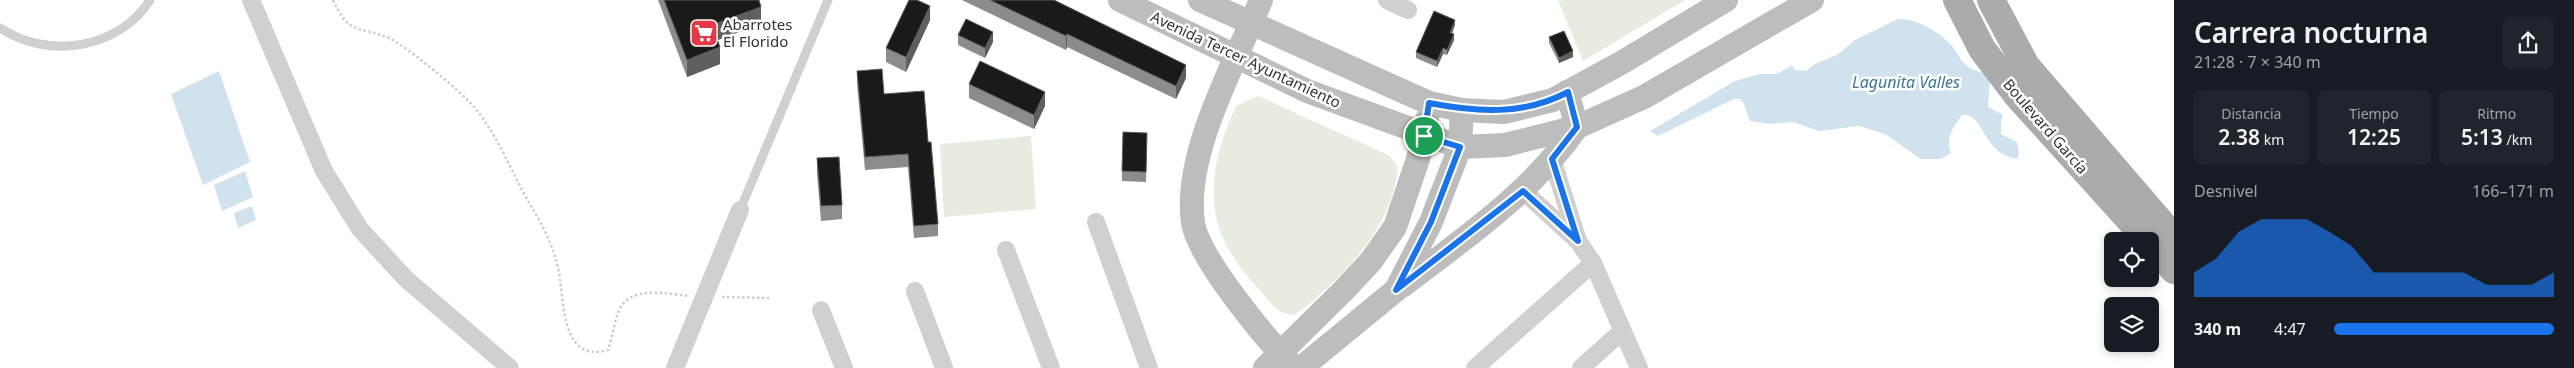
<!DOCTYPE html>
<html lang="es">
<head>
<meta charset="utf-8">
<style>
  :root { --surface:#171b24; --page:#20242c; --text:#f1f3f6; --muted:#9ea1a6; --accent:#1a73e8 }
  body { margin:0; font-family:"Noto Sans",sans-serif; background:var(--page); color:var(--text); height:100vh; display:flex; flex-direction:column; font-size:19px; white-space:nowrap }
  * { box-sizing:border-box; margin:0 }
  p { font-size:16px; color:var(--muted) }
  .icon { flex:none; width:28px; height:28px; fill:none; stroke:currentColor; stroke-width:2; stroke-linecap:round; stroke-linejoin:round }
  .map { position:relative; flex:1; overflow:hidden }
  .details { display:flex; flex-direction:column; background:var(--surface); width:400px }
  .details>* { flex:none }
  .controls { position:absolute; left:2104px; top:232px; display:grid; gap:10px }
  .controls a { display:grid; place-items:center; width:55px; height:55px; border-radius:8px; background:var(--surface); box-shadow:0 2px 8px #0003; font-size:25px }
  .pin { position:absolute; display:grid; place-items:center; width:42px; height:42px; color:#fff; margin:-21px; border:2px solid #fff; border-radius:50%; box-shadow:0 1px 5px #0007 }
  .round { display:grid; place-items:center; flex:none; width:52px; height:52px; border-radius:8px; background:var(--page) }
  .headline { display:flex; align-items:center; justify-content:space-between; height:85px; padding:0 20px }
  h1 { font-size:28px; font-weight:600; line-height:38px }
  .figures { display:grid; grid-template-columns:repeat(3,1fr); gap:8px; height:85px; padding:5px 20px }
  .figures div { display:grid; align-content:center; border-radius:8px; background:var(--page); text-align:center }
  .figures b { font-size:21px; font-weight:600 }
  .figures small { font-size:14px; font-weight:400 }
  .figures p { font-size:14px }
  .chart { height:140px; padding:10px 20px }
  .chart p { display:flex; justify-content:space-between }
  .chart svg { width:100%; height:90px; margin-top:5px; fill:var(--accent); opacity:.7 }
  ul { padding:0 20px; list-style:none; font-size:16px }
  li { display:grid; grid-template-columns:80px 60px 1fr; align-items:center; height:38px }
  li i { height:12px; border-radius:6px; background:var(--accent) }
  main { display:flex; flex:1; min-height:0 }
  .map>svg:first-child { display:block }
</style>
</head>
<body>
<main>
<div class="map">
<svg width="2174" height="368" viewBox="0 0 2174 368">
  <rect width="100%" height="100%" fill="#fff"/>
  <g fill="#e6ecdf">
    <path d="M1558,0h127l-102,61z"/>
    <path d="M1258,96l132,60 8,11c-6,49 -33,85 -68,118 -12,11 -23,22 -36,30l-13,-3 -8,-7c-14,-16 -30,-32 -41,-50 -31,-49 -18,-100 4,-149z"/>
    <path d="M1031,136l5,73 -92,8 -4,-73z"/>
  </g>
  <g fill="#cfe2ee">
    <path d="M1898,19c19,-1 43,14 55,28 5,7 7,13 14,19 8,7 13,2 23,13l-2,28 15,8 -2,7v12l16,8 2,11 -2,6c-36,-5 -32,-47 -55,-44 -9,12 -17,23 -11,38l-10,6h-20l-36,-25 -26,-8 -40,5 -26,-9 -24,2 -19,-3 -6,-17 -4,-5h-6l-76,37 -8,-5 85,-50 24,-7h18l15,-9 3,5 11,1 9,-7 22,-9 18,-15z"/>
    <path d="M219,71l31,91 -47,23 -32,-91z"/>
    <path d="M245,171l8,26 -31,14 -8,-26z"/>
    <path d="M252,206l4,14 -18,8 -4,-15z"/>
  </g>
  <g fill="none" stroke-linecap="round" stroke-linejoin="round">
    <g stroke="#cdcdcd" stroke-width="2.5" stroke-dasharray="2.5 2.5" stroke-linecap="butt">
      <path d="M333,0c17,37 25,25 56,38 17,8 73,54 85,69 24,28 38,67 57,99 12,20 22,39 27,62 7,29 1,96 50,82 4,-11 8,-38 14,-45 15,-19 46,-11 67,-9"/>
      <path d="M722,297l48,1"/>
    </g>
    <g stroke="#d0d0d0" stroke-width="9">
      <path d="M0,28c48,32 119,21 150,-28"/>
      <path d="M740,210l88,-210"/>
    </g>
    <g stroke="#d0d0d0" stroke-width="18">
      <path d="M251,0l73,171 36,58 46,50 104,89"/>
      <path d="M1387,0l21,10"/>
      <path d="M1552,159l26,82"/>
      <path d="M1523,191l55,50 15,22 46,105"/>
      <path d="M1096,222l53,146"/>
      <path d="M1006,250l45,118"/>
      <path d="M915,291l29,77"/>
      <path d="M821,310l23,58"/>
      <path d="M675,368l65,-158"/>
      <path d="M1475,368l118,-105"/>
      <path d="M1581,368l40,-36"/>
    </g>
    <g stroke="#bdbdbd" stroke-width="24">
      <path d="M1120,0l187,91 153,56 45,-2 72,-18 67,-30 168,-97"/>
      <path d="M1200,0l229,103 33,7 42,2 49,-12 68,-37 105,-63"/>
      <path d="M1261,0c-26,63 -78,154 -68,223 6,36 75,119 102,145"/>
      <path d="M1402,286c64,-49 128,-92 175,-159l-10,-35"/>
      <path d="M1265,368l79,-78 27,-29 24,-34 23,-68 9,-39"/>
      <path d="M1301,368l95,-78 35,-68 29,-75 2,-37"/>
    </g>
    <g stroke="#ababab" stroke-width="28">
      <path d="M1957,0l25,49 35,46 132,146"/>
      <path d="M1991,0l35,66 148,172"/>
      <path d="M2150,242l24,28"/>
    </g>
  </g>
  <g fill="#8c8c8c">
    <path d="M658,0h101l2,24 -43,16 2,24 -33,13z"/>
    <path d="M962,0h92l132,78 -10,21 -109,-52 -1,3z"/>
    <path d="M930,20l-24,52 -20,-10v-14z"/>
    <path d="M1455,25l-3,9 2,6 -7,15 -4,-1 -6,13 -21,-9v-6z"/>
    <path d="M958,35l35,7 -8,16 -27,-13z"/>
    <path d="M1549,37l24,20 -14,6 -10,-20z"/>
    <path d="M857,71l27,23 44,48 10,82v12l-24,2 -6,-71 -43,3 -8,-86z"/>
    <path d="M969,84l76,22 -11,23 -65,-31z"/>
    <path d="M1147,143l-1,39 -24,-1v-10z"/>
    <path d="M817,158l25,47v14l-21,2 -4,-48z"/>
  </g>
  <g fill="#5f5f5f">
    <path d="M930,6v14l-24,52v-15z"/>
    <path d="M761,7v17l-49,18v-17z"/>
    <path d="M1455,20v5l-5,13v-5z"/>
    <path d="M993,32v10l-8,16v-10z"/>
    <path d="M1067,34v13l-1,3v-14z"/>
    <path d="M1454,34v6l-7,15v-5z"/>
    <path d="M720,47v17l-33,13v-17z"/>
    <path d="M1443,48v6l-6,13v-6z"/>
    <path d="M1573,51v6l-14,6v-5z"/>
    <path d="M1186,65v13l-10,21v-13z"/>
    <path d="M1045,92v14l-11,23v-14z"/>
  </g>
  <g fill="#1a1a1a" stroke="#5f5f5f">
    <path d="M664,0h95l2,7 -49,18 8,22 -33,13z"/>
    <path d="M909,0h8l13,6 -24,51 -20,-9z"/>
    <path d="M990,0h64l132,65 -10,21 -109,-52 -1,2z"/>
    <path d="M1434,11l21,9 -5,13 4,1 -7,16 -4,-2 -6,13 -21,-9z"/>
    <path d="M966,19l27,13 -8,16 -27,-13z"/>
    <path d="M1564,31l9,20 -14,7 -10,-21z"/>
    <path d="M980,61l65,31 -11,23 -65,-31z"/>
    <path d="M882,69l2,25 40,-3 4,51h3l7,82 -24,2 -6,-72 -43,3 -8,-86z"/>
    <path d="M1123,132l24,1 -1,39 -24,-1z"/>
    <path d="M839,157l3,48 -21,1 -4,-48z"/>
  </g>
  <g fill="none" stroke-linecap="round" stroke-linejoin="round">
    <defs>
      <path id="route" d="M1568,92l9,35 -25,32 26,82 -55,-50 -127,99 35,-68 29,-75 -36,-11 5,-33c47,9 94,13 139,-11z"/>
    </defs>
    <use href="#route" stroke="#fff" stroke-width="10"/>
    <use href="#route" stroke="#1a73e8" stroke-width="6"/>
  </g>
  <defs>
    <symbol id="supermarket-square" viewBox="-11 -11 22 22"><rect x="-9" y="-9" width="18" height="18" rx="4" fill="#e63946" stroke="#fff"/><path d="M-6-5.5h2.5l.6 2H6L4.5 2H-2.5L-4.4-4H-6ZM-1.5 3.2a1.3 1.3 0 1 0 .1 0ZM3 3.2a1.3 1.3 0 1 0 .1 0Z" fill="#fff"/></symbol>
  </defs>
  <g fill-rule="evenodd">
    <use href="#supermarket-square" x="688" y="17" width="32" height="32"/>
  </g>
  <g text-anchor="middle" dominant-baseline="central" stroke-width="5" stroke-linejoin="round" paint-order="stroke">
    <g font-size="15" fill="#333" stroke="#fff" text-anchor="start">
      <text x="723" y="24">Abarrotes<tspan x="723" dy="17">El Florido</tspan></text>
    </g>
    <g font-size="15" fill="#333" stroke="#fff">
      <text transform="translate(1246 59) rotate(25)">Avenida Tercer Ayuntamiento</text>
      <text transform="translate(2046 126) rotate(49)">Boulevard García</text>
    </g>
    <g font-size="16" font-style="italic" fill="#3f7597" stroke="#fff">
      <text x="1906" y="82">Lagunita Valles</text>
    </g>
  </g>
</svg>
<div class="controls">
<a><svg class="icon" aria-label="locate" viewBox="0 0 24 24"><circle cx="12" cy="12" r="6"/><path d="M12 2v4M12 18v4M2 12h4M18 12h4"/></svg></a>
<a><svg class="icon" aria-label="layers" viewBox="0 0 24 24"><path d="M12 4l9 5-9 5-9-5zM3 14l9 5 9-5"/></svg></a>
</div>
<div class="pin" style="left:1424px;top:136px;background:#1e9e55"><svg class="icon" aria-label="arrive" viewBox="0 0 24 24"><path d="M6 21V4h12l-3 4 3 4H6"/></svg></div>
</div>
<section class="details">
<div class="headline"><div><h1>Carrera nocturna</h1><p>21:28 · 7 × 340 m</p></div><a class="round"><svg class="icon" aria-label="share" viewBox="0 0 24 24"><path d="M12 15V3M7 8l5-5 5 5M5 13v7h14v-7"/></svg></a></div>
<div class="figures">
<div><p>Distancia</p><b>2.38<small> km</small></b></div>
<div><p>Tiempo</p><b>12:25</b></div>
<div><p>Ritmo</p><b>5:13<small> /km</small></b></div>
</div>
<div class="chart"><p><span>Desnivel</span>166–171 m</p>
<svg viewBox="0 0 160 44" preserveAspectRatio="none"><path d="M0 44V32L10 25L20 12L30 6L40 6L50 6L60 12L70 19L80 32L90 32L100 32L110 32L120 32L130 38L140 38L150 38L160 32V44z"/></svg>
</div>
<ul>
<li><b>340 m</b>4:47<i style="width:100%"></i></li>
</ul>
</section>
</main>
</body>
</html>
